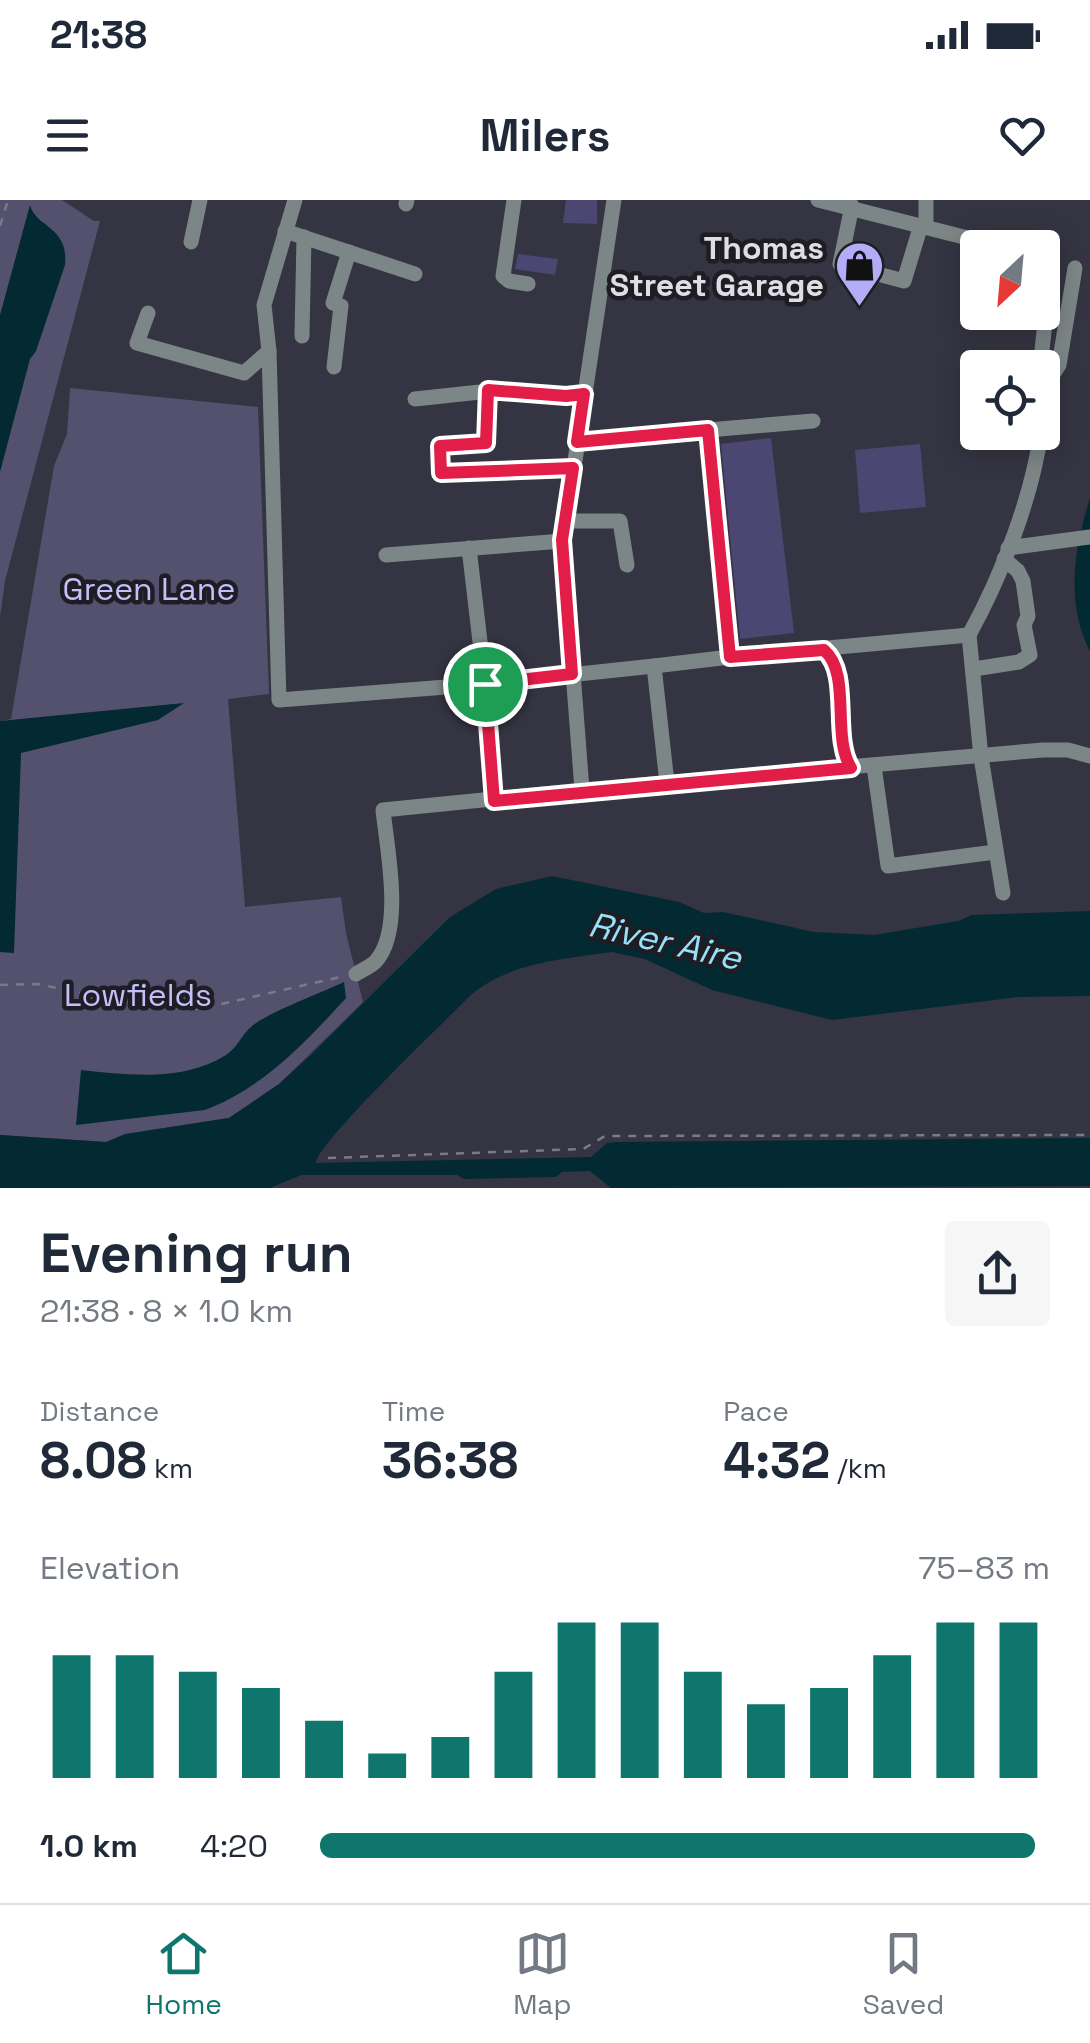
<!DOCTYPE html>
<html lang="en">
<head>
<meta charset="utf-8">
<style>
  :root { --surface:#fff; --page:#f6f6f7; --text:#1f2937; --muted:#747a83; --line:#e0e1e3; --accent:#0f766e }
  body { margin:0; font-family:"Space Grotesk",sans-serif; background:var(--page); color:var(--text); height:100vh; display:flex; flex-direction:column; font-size:38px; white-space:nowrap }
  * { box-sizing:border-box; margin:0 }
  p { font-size:32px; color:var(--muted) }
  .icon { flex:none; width:55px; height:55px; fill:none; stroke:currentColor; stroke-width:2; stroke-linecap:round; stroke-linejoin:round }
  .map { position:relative; height:988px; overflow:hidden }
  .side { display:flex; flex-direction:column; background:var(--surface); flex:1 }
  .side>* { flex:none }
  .needle { width:65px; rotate:206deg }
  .tools { position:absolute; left:960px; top:30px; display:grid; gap:20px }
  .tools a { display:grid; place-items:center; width:100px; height:100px; border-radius:10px; background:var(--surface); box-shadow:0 5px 25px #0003; font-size:50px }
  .pin { position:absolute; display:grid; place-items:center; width:85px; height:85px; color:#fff; margin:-42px; border:5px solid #fff; border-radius:50%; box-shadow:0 2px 10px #0007 }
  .round { display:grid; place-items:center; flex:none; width:105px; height:105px; border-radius:10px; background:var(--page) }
  .overview { display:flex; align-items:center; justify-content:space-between; height:170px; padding:0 40px }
  h1 { font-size:55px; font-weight:700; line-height:75px }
  .stats { display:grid; grid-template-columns:repeat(3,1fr); gap:15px; height:170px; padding:10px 40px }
  .stats div { display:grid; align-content:center }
  .stats b { font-size:50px; font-weight:700 }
  .stats small { font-size:28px; font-weight:400 }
  .stats p { font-size:28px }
  .chart { height:280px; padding:20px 40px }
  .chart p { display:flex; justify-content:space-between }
  .chart svg { width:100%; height:180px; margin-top:10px; stroke:var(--accent); stroke-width:6 }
  ul { padding:0 40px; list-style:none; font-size:32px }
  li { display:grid; grid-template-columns:160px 120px 1fr; align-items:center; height:75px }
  li i { height:25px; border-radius:12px; background:var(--accent) }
  .status { display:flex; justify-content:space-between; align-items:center; height:70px; padding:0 50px; background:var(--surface); direction:ltr }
  .status svg { height:28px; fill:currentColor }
  header { display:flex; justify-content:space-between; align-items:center; height:130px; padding:0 40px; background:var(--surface); font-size:45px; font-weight:700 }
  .menu { display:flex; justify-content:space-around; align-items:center; height:140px; border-top:2px solid var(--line); background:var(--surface); font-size:28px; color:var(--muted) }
  .menu a { display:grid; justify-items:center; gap:5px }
  .menu .selected { color:var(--accent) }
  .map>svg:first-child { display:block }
</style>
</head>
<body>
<div class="status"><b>21:38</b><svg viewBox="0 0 49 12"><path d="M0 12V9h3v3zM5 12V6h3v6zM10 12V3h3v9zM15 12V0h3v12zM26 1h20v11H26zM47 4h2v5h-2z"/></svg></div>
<header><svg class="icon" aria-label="menu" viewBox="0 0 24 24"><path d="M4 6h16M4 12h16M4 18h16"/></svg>Milers<svg class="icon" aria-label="heart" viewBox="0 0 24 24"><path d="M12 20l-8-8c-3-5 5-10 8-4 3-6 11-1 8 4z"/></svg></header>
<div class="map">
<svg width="1090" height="988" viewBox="0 0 1090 988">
  <rect width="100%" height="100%" fill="#353442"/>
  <g fill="#53516e">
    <path d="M0,0h62l32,21h6l-95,360 -5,36z"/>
    <path d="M70,188l188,19 11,287 -41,5 17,208 96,-10 5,36 17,69 -84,82 -50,34 -84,13 -39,11 -106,-7v-414l11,-2 43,-253 13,-32z"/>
  </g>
  <g fill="#032932">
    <path d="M30,5c6,23 39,21 35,60l-29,86 -6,8 -30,113v-157z"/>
    <path d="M1090,298v154c-25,-51 -16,-103 0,-154z"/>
    <path d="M184,503l-26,17 -137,33 -7,200 -14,-1v-231z"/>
    <path d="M552,676l127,26 25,11 19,-1 91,20 60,3 84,-14 14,-6 118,-4v85l-71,1 -187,23 -120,-30 -67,-31 -33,-7c-49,7 -102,10 -141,43 -24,24 -155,149 -155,168l275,-6 16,-14 9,-1 474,-4v48l-479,2 -21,-17 -28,1 -6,5 -92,2 -7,-4h-156l-31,13h-270v-53l106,7 19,-8 104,-16 50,-34 32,-29 139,-138 46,-28z"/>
    <path d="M344,782l2,16c-41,45 -83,90 -141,112l-129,15 5,-55c48,5 102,12 145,-15 12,-8 16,-21 26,-29 17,-14 69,-33 92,-44z"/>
  </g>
  <g fill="#4b4672">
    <path d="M566,0h31v24l-34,-1z"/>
    <path d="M518,54l40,5 -3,16 -40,-6z"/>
    <path d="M771,238l23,195 -54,6 -19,-195z"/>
    <path d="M920,244l6,63 -66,6 -5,-63z"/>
  </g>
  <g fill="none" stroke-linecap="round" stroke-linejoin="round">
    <g stroke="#7b7a86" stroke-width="2.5" stroke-dasharray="8 8" stroke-linecap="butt">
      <path d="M0,26l8,-26"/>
      <path d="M0,785l37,-1 106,21 56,4 146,-33"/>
      <path d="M328,958l255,-9 22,-13 485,-1"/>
    </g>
    <g stroke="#7d8686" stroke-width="15">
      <path d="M295,0l-31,105 5,46 10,349 206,-16 9,117"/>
      <path d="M514,0l-11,76 6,5 19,3"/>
      <path d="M614,0l-51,341 19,249 461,-40h25l22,6"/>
      <path d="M818,0l189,48"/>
      <path d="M926,0v25"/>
      <path d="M406,4l1,-4"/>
      <path d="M852,6l-12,58 64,17 17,-56"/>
      <path d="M285,31l130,43"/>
      <path d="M191,42l9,-42"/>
      <path d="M973,105l5,-14"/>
      <path d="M148,113l-11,30 107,30 25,-22"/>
      <path d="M302,136l2,-99"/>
      <path d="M334,167l7,-61 -8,-3 16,-51"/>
      <path d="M1040,168l12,-109"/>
      <path d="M489,191l-4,52 -45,3 1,27 132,-5"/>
      <path d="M415,199l74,-8 77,5 18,-2"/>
      <path d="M1042,224l6,-42 11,-17 16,-97"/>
      <path d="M708,230l105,-9"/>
      <path d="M577,242l131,-12 22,227 -76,9 13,117"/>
      <path d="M565,321h55l7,44"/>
      <path d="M469,348l16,136 169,-18"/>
      <path d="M1008,348l82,-11"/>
      <path d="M386,355l177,-14"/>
      <path d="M969,435l12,122 22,136"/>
      <path d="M969,435c32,-58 63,-137 72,-203"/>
      <path d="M824,450c28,24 7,86 27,118"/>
      <path d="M730,457l239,-22"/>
      <path d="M974,469l45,-7 11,-7 -6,-30 4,-9 -5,-35 -5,-10 -14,-12"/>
      <path d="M874,566l14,100 107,-14"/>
      <path d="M356,774c6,-4 16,-8 20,-13 28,-32 11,-112 7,-151l199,-20"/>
    </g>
  </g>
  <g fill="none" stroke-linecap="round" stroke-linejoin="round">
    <defs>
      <path id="route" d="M488,190l78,6 18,-2 -7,48 131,-12 22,227 94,-7c28,24 7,86 27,118l-357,33 -9,-117 87,-10 -10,-134 11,-72 -132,5 -1,-27 46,-3z"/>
    </defs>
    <use href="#route" stroke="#fff" stroke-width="20"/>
    <use href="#route" stroke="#e11d48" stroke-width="12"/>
  </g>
  <defs>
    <symbol id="shop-pin" viewBox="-11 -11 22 30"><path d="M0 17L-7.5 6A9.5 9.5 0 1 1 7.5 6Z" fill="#b5acf8" stroke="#1d1d23"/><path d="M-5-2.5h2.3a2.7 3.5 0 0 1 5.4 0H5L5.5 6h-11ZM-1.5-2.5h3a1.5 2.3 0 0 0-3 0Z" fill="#111"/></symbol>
  </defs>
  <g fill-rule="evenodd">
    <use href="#shop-pin" x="832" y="38" width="55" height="75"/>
  </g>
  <g text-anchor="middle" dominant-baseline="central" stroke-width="9" stroke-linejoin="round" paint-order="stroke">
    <g font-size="32" font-weight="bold" fill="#dfdee7" stroke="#1d1d23" text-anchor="end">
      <text x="824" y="48">Thomas<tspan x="824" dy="37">Street Garage</tspan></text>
    </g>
    <g font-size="32" fill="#c4bef9" stroke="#1d1d23">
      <text x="149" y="389">Green Lane</text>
      <text x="138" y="795">Lowfields</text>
    </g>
    <g font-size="35" font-style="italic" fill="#94e1f8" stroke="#1d1d23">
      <text transform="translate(665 741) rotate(13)">River Aire</text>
    </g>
  </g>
</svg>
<div class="tools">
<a><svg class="needle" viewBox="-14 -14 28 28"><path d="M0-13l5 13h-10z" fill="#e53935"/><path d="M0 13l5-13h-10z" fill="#747a83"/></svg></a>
<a><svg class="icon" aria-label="locate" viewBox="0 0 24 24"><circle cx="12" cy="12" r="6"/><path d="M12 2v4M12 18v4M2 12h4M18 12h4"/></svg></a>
</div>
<div class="pin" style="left:485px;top:484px;background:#1e9e55"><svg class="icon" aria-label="arrive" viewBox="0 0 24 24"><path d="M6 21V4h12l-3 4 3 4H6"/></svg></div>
</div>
<section class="side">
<div class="overview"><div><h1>Evening run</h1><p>21:38 · 8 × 1.0 km</p></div><a class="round"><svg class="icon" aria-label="share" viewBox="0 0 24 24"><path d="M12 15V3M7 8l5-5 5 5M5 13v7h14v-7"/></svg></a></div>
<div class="stats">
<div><p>Distance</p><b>8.08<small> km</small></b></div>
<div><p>Time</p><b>36:38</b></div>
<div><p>Pace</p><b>4:32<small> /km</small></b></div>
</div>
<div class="chart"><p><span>Elevation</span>75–83 m</p>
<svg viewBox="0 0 160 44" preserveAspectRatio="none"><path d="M5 44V14M15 44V14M25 44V18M35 44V22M45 44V30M55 44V38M65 44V34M75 44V18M85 44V6M95 44V6M105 44V18M115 44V26M125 44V22M135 44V14M145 44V6M155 44V6"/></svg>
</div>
<ul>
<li><b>1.0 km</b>4:20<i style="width:98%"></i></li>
</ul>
</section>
<nav class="menu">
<a class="selected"><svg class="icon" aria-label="home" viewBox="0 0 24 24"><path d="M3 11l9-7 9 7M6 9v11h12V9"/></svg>Home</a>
<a><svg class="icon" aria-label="map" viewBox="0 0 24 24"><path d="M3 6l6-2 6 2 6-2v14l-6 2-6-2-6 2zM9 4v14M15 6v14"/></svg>Map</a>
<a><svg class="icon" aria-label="saved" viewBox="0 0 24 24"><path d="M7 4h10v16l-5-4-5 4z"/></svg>Saved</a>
</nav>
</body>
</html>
